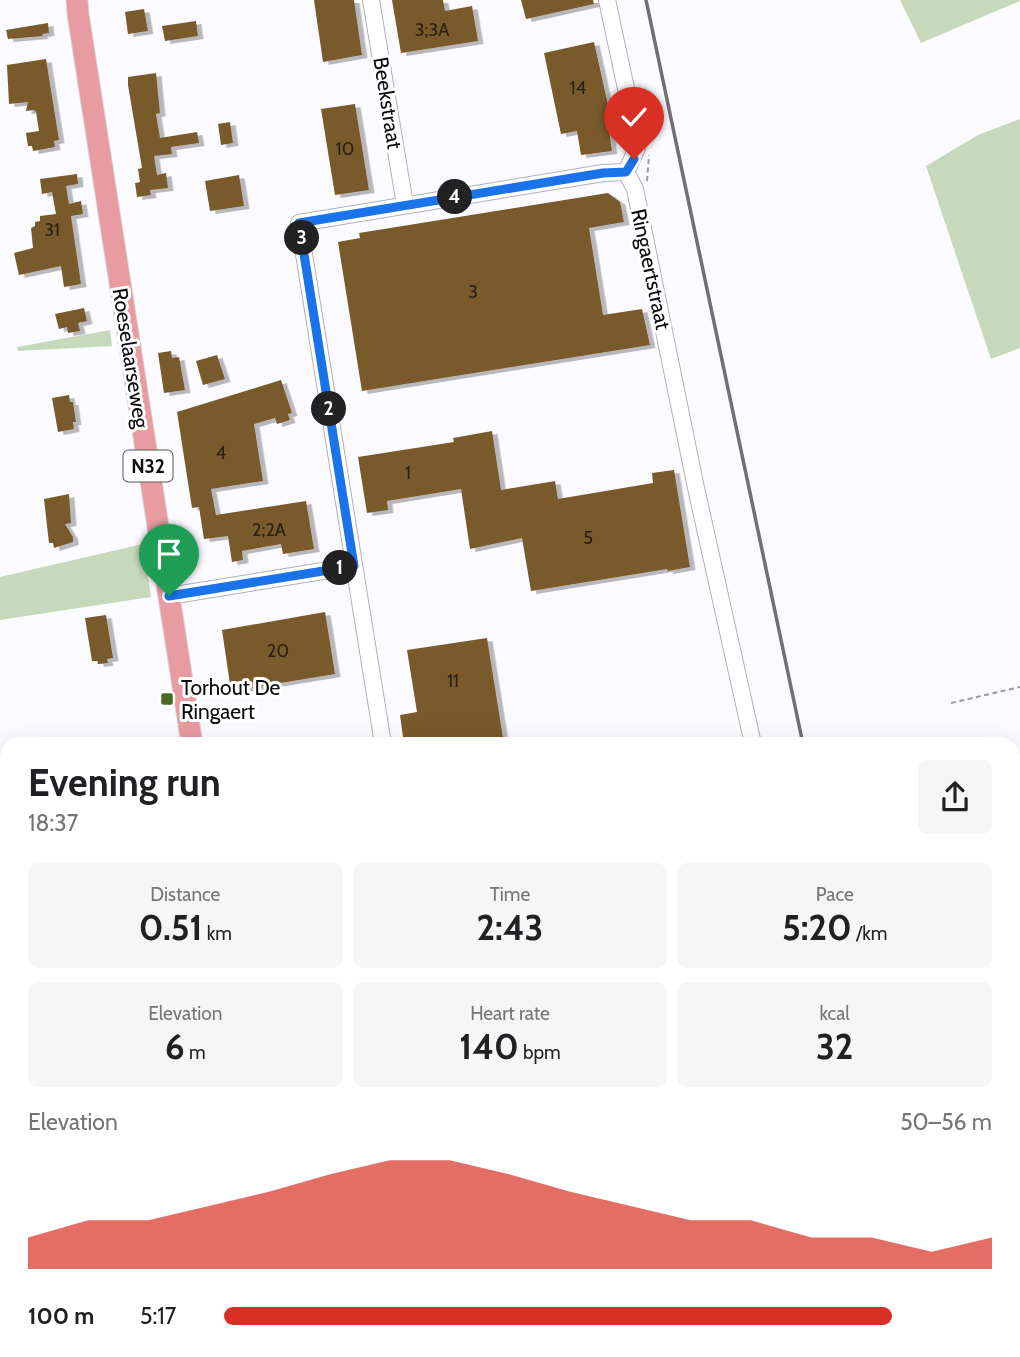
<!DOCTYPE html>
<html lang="en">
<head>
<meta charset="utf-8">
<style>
  :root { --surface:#fff; --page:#f6f6f6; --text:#202124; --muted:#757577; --accent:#d93025 }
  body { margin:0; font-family:Cabin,sans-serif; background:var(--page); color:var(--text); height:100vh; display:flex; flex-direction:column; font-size:26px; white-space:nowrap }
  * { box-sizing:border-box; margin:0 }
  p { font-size:23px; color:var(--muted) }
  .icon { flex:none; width:38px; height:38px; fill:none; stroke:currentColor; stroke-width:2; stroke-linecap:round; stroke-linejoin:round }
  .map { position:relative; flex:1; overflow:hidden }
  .panel { position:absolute; left:0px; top:737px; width:1020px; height:621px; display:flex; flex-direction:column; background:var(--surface); border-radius:21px 21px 0 0; box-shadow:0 7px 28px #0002 }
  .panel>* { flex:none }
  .pin { position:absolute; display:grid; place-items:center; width:60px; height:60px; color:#fff; margin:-72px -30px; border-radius:50% 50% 50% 0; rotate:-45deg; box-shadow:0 0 7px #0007 }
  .pin .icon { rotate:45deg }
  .km { position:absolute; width:35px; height:35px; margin:-18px; border-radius:50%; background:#222; color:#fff; font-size:19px; line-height:35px; text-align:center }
  .round { display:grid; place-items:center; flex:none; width:74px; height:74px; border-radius:10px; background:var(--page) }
  .summary { display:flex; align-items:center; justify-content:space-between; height:119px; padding:0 28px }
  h1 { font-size:38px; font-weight:700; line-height:52px }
  .metrics { display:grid; grid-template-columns:repeat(3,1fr); gap:10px; height:119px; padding:7px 28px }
  .metrics div { display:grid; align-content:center; border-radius:10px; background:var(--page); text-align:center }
  .metrics b { font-size:35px; font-weight:700 }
  .metrics small { font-size:19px; font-weight:400 }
  .metrics p { font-size:19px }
  .chart { height:196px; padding:14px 28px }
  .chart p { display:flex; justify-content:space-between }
  .chart svg { width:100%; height:126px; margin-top:7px; fill:var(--accent); opacity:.7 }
  ul { padding:0 28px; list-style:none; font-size:23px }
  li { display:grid; grid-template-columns:112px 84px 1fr; align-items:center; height:52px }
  li i { height:18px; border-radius:9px; background:var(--accent) }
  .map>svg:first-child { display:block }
</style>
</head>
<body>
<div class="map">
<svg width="1020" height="1357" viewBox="0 0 1020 1357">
  <defs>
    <filter id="shadow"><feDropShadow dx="5.5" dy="3" stdDeviation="0" flood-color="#0004"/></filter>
  </defs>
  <rect width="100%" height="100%" fill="#fbfaff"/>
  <g fill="#c6dabb">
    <path d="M900,0h120v1l-99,42z"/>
    <path d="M1020,119v229l-29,11 -65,-193 52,-31z"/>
    <path d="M110,330l2,16 -94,5 -1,-4z"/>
    <path d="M143,544l8,53 -151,23v-43z"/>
    <path d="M1013,1337l7,1v19h-70l-1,-6h64z"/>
    <path d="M560,1351h365l1,6h-378z"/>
  </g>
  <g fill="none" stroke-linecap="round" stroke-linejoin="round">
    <g stroke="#5c8f9b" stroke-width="3.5">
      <path d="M1013,1169l7,-1"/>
      <path d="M746,1357l7,-6"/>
    </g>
  </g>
  <g fill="#795a2a" filter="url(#shadow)">
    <path d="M314,0h40l8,55 -39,7z"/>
    <path d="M392,0h51l2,11 27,-5 6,35 -77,12z"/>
    <path d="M521,0h72l1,4 -68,15z"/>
    <path d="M144,9l4,22 -20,3 -3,-22z"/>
    <path d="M196,21l2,15 -33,5 -3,-15z"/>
    <path d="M48,23l1,10 -7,1 1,2 -35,3 -2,-9z"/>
    <path d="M594,42l18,81 -4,1 4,27 -31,4 -4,-24 -16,3 -17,-81z"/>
    <path d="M46,59l13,81 -5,1 1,6 -22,4 -1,-5h-4l-2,-13 13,-2 -3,-19 -2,-2 -8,1 2,-9 -19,2 -2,-39z"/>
    <path d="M156,73l4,40 -4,1 4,24 37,-6 2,11 -28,4 1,7 -18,2 3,19 9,-2 2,15 -18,2 1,5 -14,2 -2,-14 5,-1 -2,-13 4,-1 -14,-83v-8z"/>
    <path d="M355,104l14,86 -34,5 -14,-86z"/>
    <path d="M230,122l3,21 -12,2 -3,-21z"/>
    <path d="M77,174l1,10 -12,2 3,18 12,-3 2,13 -12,2 10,68 -17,3 -3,-21 -42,9 -5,-22 19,-5 -2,-20 4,-2v-4l5,-1v-5l16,-2 -4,-22 -10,2 -2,-15z"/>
    <path d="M239,175l5,31 -34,5 -5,-30z"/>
    <path d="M608,193l12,9 4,20 -35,6 14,87 39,-6 8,36 -288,46 -24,-149 22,-4 -1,-5z"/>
    <path d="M84,308l3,13 -9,2 2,8 -12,2 -1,-6 -8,2 -4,-15z"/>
    <path d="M171,351l1,7 7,-1 6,33 -21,3 -6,-40z"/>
    <path d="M217,355l8,24 -22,6 -7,-24z"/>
    <path d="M281,380l11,33 -4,1 2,6 -13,4 -2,-6 -21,6 9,57 -52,8 5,26 90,-14 8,48 -31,5 -2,-10 -39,7 1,9 -11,2 -4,-26 -24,3 -5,-32 -7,1 -15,-96z"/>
    <path d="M69,395l1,7h3l3,20h-3l1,7 -16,3 -6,-34z"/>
    <path d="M492,431l9,59 54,-9 3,18 95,-16 -1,-10 22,-3 16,97 -22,4 -1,-2 -136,22 -9,-53 -52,11 -9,-60 -74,12 1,9 -21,3 -9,-56 96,-15 -1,-4z"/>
    <path d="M69,494l2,29 -6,1 8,13v5l-19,6 -1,-5h-4l-5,-44z"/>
    <path d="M325,612l10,62 -104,17 -9,-61z"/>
    <path d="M106,615l7,43 -6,1 1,4 -10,1v-3h-6l-7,-43z"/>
    <path d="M487,638l17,106h-100l-4,-29 17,-3 -10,-62z"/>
  </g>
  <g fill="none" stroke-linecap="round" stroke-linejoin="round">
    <defs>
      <g id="minor">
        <path d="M371,0l34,205"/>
        <path d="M607,0l29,135 1,13 -11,24"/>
        <path d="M626,172l9,17 61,299 57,256"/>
        <path d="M169,596l185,-30"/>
        <path d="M383,744l-84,-521 304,-50 23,-1"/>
      </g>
      <g id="major">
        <path d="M77,0l1,14 114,730"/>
        <path d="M286,1351l1,6"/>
      </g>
    </defs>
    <use href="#minor" stroke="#b2b0b7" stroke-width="18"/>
    <use href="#major" stroke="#d8d8d8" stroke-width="23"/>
    <g stroke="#9a999d" stroke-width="2" stroke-dasharray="5 3.5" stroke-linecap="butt">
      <path d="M647,181l2,-26"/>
      <path d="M951,703l69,-16"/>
    </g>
    <use href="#minor" stroke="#fff" stroke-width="16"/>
    <use href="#major" stroke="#e89ba1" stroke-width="21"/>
    <g stroke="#706f72" stroke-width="3.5">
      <path d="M646,0l157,744"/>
      <path d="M932,1351l1,6"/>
    </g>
  </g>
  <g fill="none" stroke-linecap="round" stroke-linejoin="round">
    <defs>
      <path id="route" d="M169,596l185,-30 -55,-343 304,-50 23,-1 8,-13"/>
    </defs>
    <use href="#route" stroke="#fff" stroke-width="14"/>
    <use href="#route" stroke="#1a73e8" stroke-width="9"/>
  </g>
  <rect fill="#486a21" stroke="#fff" stroke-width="2.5" x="160" y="692" width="14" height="14" rx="3.5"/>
  <g text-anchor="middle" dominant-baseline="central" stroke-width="6" stroke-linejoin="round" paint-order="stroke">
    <g font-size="18" fill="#271f14">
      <text x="432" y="30">3;3A</text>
      <text x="578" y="88">14</text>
      <text x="345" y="149">10</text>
      <text x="52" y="230">31</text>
      <text x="473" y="292">3</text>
      <text x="221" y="453">4</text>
      <text x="408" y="473">1</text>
      <text x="269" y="530">2;2A</text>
      <text x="588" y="538">5</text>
      <text x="278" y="651">20</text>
      <text x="453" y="681">11</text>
    </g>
    <rect fill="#fff" stroke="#555456" stroke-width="2" x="123.5" y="450.5" width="49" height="31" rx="5"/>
    <g font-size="19" font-weight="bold" fill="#0c0b0d">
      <text x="148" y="466">N32</text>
    </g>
    <g font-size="21" fill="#0c0b0d" stroke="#fff">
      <text transform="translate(388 103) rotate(81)">Beekstraat</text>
      <text transform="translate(651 269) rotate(78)">Ringaertstraat</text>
      <text transform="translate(131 358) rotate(81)">Roeselaarseweg</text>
    </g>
    <g font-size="21" fill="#0c0b0d" stroke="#fff" text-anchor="start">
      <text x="181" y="687">Torhout De<tspan x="181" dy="24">Ringaert</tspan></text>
    </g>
  </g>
</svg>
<div class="pin" style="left:169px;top:596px;background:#1e9e55"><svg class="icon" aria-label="arrive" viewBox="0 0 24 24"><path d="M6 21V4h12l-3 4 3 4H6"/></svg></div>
<div class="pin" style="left:634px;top:159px;background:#d93025"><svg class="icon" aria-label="check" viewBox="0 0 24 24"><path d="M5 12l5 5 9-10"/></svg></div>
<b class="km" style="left:340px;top:568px">1</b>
<b class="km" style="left:329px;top:409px">2</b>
<b class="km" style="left:302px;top:238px">3</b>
<b class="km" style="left:455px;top:197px">4</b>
<section class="panel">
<div class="summary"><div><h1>Evening run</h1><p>18:37</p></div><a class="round"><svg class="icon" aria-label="share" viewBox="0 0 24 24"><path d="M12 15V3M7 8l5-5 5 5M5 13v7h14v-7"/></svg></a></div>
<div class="metrics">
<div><p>Distance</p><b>0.51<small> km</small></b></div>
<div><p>Time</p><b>2:43</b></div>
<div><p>Pace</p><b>5:20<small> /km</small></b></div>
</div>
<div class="metrics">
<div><p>Elevation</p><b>6<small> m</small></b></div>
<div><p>Heart rate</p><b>140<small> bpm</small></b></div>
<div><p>kcal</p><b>32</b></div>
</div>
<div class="chart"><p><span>Elevation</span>50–56 m</p>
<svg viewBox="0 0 160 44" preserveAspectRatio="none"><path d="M0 44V33L10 27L20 27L30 22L40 17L50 11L60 6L70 6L80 11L90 17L100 22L110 27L120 27L130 33L140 33L150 38L160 33V44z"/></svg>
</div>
<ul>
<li><b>100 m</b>5:17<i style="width:87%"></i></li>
</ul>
</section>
</div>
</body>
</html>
